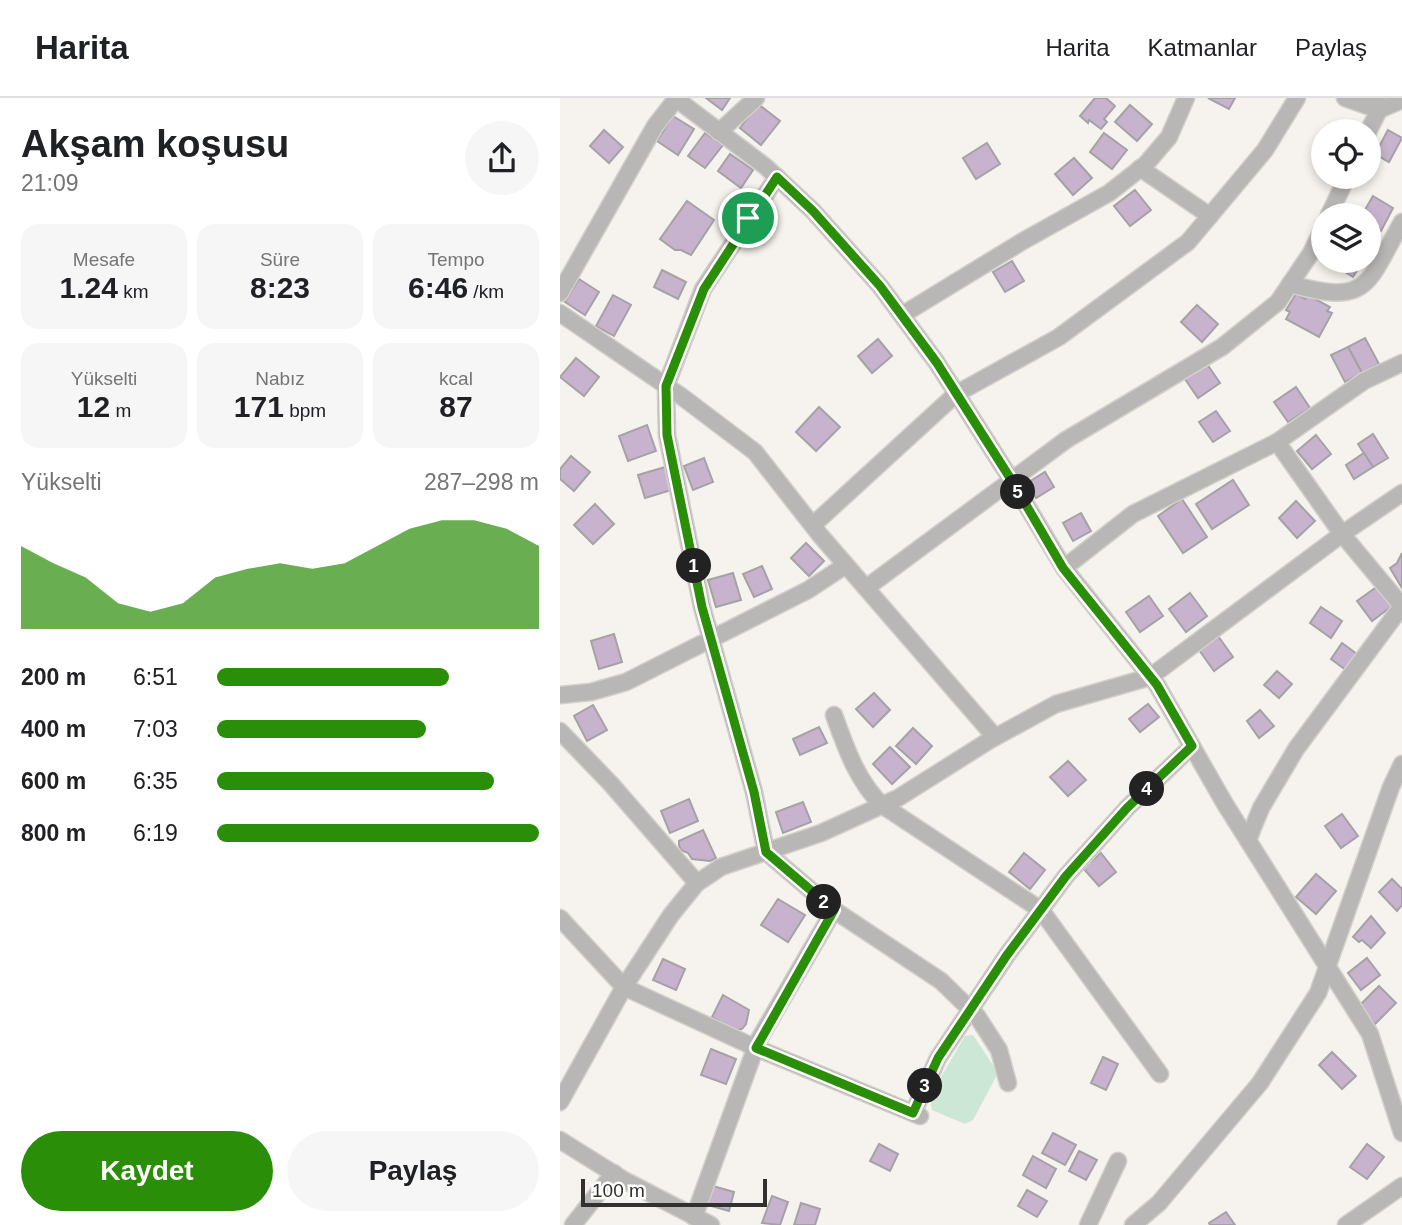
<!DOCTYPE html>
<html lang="tr">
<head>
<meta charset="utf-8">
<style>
  :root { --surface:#fff; --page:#f6f6f6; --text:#202124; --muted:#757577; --line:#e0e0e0; --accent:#2b8e08 }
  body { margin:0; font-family:Arial,sans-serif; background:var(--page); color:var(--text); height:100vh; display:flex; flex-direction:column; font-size:26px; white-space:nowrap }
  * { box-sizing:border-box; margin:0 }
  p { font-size:23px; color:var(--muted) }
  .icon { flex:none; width:38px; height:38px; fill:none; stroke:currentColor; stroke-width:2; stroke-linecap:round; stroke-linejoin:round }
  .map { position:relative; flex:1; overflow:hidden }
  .drawer { display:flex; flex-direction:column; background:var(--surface); width:560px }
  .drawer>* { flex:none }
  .buttons { position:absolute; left:751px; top:21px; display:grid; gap:14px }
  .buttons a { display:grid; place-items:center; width:70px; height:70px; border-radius:50%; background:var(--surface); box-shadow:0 4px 10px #0003; font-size:35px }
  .scale { position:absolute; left:21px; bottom:18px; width:186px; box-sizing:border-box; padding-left:7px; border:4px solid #33312f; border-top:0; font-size:19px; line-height:24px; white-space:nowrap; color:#33312f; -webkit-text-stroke:5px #fff; paint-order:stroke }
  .pin { position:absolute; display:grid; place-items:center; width:60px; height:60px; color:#fff; margin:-30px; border:4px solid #fff; border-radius:50%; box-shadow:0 2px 7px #0007 }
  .km { position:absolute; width:35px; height:35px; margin:-18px; border-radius:50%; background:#222; color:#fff; font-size:19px; line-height:35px; text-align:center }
  .round { display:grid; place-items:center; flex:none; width:74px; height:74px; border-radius:37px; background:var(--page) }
  .overview { display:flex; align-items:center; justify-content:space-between; height:119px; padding:0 21px }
  h1 { font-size:38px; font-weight:600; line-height:52px }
  .stats { display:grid; grid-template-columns:repeat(3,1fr); gap:10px; height:119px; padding:7px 21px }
  .stats div { display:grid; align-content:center; border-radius:18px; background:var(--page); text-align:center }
  .stats b { font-size:30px; font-weight:600 }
  .stats small { font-size:19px; font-weight:400 }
  .stats p { font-size:19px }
  .chart { height:196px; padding:14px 21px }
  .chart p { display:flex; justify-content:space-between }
  .chart svg { width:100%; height:126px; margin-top:7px; fill:var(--accent); opacity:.7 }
  .action { display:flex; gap:14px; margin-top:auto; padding:14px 21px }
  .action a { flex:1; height:80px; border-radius:42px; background:var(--accent); color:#fff; font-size:28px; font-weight:600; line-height:80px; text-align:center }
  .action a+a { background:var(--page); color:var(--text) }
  ul { padding:0 21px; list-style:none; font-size:23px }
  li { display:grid; grid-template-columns:112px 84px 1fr; align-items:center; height:52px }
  li i { height:18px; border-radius:9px; background:var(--accent) }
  header { display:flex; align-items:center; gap:42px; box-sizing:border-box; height:98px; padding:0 35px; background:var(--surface); border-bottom:2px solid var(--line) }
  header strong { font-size:33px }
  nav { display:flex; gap:38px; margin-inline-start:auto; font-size:24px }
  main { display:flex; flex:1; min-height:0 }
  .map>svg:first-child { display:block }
</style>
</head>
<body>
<header>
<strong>Harita</strong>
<nav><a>Harita</a><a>Katmanlar</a><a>Paylaş</a></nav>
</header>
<main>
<section class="drawer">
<div class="overview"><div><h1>Akşam koşusu</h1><p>21:09</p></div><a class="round"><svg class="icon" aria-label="share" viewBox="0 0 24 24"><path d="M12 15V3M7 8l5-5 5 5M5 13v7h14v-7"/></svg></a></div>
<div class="stats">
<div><p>Mesafe</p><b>1.24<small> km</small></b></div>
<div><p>Süre</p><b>8:23</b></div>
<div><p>Tempo</p><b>6:46<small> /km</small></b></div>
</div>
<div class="stats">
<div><p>Yükselti</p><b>12<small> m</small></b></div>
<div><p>Nabız</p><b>171<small> bpm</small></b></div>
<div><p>kcal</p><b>87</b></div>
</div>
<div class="chart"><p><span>Yükselti</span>287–298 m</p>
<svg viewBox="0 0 160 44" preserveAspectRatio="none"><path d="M0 44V15L10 21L20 26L30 35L40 38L50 35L60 26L70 23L80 21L90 23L100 21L110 15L120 9L130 6L140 6L150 9L160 15V44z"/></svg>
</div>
<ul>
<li><b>200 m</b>6:51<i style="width:72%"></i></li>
<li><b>400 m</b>7:03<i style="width:65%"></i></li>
<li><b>600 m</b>6:35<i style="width:86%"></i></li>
<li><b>800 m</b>6:19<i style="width:100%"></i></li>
</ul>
<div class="action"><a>Kaydet</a><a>Paylaş</a></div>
</section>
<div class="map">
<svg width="842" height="1127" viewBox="0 0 842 1127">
  <rect width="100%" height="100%" fill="#f6f2ed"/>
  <path fill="#cce7d5" d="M413,937l25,38 -25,47 -8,4 -33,-14 -2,-14 35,-60z"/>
  <g fill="#c7b3cd" stroke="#a5a2a6" stroke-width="2">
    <path d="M146,0h24l-8,12z"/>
    <path d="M535,0h11l9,8 -11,13 3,3 -6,7 -12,-9 -1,3 -8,-7z"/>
    <path d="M648,0h27l-6,11z"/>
    <path d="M198,6l22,17 -19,24 -21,-17z"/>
    <path d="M570,7l22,19 -15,17 -22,-19z"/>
    <path d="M113,18l21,13 -16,26 -21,-14z"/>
    <path d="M44,32l19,17 -14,16 -19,-17z"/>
    <path d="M828,32l14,8 -13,24 -14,-8z"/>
    <path d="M145,35l18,12 -18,23 -17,-12z"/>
    <path d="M544,35l23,17 -15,19 -22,-17z"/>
    <path d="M427,45l13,21 -24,15 -13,-21z"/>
    <path d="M170,56l23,16 -12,18 -23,-17z"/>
    <path d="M514,60l18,20 -19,17 -18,-21z"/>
    <path d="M575,92l16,20 -21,16 -16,-20z"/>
    <path d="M813,98l20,12 -12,23 -13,-7v-9h-6z"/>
    <path d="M127,103l27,19 -23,35 -10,-5h-6l-15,-11z"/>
    <path d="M452,163l12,20 -19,11 -12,-20z"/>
    <path d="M774,163h29l-10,16 -21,-13z"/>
    <path d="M102,172l24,12 -8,17 -24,-12z"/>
    <path d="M19,181l20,13 -14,23 -20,-13z"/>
    <path d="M736,196l9,5 3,-4 22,12 -3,4 5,2 -13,24 -33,-18 4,-7 -4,-2z"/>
    <path d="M53,197l18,10 -17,31 -18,-10z"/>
    <path d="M637,207l21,19 -16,18 -21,-20z"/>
    <path d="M805,240l14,26 -17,9 -14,-26z"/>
    <path d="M318,241l14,17 -20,17 -14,-17z"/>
    <path d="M788,249l14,26 -17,9 -14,-27z"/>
    <path d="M16,260l23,19 -15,19 -24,-19z"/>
    <path d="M647,266l13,19 -22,15 -13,-19z"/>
    <path d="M736,289l14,21 -22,14 -14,-20z"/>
    <path d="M259,309l21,20 -24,24 -20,-19z"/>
    <path d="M656,313l14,20 -17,11 -14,-20z"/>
    <path d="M87,327l9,26 -28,10 -9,-25z"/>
    <path d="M813,336l15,24 -15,9 -15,-23z"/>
    <path d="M756,337l15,19 -19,15 -15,-18z"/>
    <path d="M804,355l9,14 -19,12 -8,-14z"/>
    <path d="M11,358l19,16 -16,19 -14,-12v-10z"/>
    <path d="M144,360l9,24 -20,8 -9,-24z"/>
    <path d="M105,369l6,23 -26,8 -7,-23z"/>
    <path d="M485,374l9,15 -18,11 -9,-15z"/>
    <path d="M673,382l16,25 -37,24 -16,-25z"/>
    <path d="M622,401l25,38 -24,16 -25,-37z"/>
    <path d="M736,403l19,20 -18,17 -18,-20z"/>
    <path d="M35,406l19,20 -21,20 -19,-19z"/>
    <path d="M521,415l10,18 -18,10 -10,-18z"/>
    <path d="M246,445l18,18 -15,15 -18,-18z"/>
    <path d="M842,455v35l-12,-20 7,-5z"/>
    <path d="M202,468l10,23 -18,8 -11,-23z"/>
    <path d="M173,475l8,27 -25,7 -8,-27z"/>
    <path d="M818,488l14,20 -20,15 -15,-20z"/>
    <path d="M630,495l17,23 -21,16 -17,-23z"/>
    <path d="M589,498l14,20 -23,16 -14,-20z"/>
    <path d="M761,509l21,14 -11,17 -21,-15z"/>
    <path d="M54,536l8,28 -23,7 -8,-28z"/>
    <path d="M658,538l15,21 -19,14 -15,-21z"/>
    <path d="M782,545l15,11 -11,16 -15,-11z"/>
    <path d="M717,573l15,13 -13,14 -15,-13z"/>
    <path d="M314,595l16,17 -17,17 -17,-18z"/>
    <path d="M588,606l11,13 -19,15 -11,-13z"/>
    <path d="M33,607l14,25 -20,11 -13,-25z"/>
    <path d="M700,612l14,16 -15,12 -12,-17z"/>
    <path d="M259,629l8,16 -27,12 -7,-16z"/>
    <path d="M353,630l19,18 -16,18 -20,-18z"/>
    <path d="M330,649l20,20 -18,17 -19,-20z"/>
    <path d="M508,663l18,19 -18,16 -18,-19z"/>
    <path d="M129,701l9,22 -28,12 -9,-22z"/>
    <path d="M243,704l8,20 -28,11 -7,-21z"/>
    <path d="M782,716l16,22 -17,12 -16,-22z"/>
    <path d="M143,732l13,28 -6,3 -18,-2 -4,-6 -7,-3 -2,-5v-4z"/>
    <path d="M464,755l21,17 -15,19 -21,-17z"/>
    <path d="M541,755l15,19 -17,14 -16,-18z"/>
    <path d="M756,776l20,17 -20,23 -20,-17z"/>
    <path d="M832,781l10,10v16l-5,6 -18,-19z"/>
    <path d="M218,801l27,16 -17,27 -27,-17z"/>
    <path d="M811,818l14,17 -14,15 -9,-8 -3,2 -6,-5z"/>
    <path d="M807,860l13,17 -19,15 -13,-17z"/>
    <path d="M103,861l22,10 -9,21 -23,-10z"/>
    <path d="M819,888l17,17 -21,21 -17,-17z"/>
    <path d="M163,897l26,15 -3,14 -4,5 -7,2 -23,-14z"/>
    <path d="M151,951l25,10 -10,25 -25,-9z"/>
    <path d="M772,954l24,24 -14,13 -23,-24z"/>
    <path d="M543,959l15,7 -12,26 -15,-7z"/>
    <path d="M493,1035l23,12 -11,20 -23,-12z"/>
    <path d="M319,1046l19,10 -8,17 -20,-10z"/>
    <path d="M807,1046l17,13 -17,22 -17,-12z"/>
    <path d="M519,1053l18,9 -11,20 -17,-9z"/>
    <path d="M473,1058l23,13 -10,19 -23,-13z"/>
    <path d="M153,1088l21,6 -5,19 -21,-6z"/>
    <path d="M467,1092l20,11 -10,16 -19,-11z"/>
    <path d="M212,1098l16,6 -8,23 -18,-2z"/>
    <path d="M241,1105l19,6 -5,16h-21z"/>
    <path d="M666,1114l9,13h-25l-1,-2z"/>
  </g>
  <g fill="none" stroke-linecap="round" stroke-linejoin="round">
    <defs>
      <g id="minor">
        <path d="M115,0l91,69 47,44 67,75 57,77 75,118 52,87 93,117 68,119 145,230 32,99"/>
        <path d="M785,0l34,12 23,-10"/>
        <path d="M159,34l37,-34"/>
        <path d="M808,34l11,-22 -2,-9"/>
        <path d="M580,70l70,48"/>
        <path d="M217,79l-74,112 -37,97 1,49 35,172 52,185 12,60 68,58 107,71 36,35 22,34 9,33"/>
        <path d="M769,117l18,-38"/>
        <path d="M730,186c80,22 76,1 112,-62"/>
        <path d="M0,195l95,-167 21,-27"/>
        <path d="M0,215l121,83 74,56 65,83 175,202"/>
        <path d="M342,217l121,-74 86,-48 37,-29 23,-27 17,-39"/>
        <path d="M717,344l65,92 60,72"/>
        <path d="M253,427l143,-131 103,-57 129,-95 77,-92 32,-52"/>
        <path d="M504,470l69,-54 144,-72 87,-61 38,-18"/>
        <path d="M306,490l200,-148 156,-93 56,-45 33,-49 12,-25"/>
        <path d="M0,597l31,-3 35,-10 182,-92 38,-25"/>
        <path d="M274,617c12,33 23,66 48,90l159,105 119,164"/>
        <path d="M0,633l51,53 86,99"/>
        <path d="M688,742l13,-32 35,-59 106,-143"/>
        <path d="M0,820l64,69 132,61 164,68"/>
        <path d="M0,1004l64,-115 47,-72 26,-32 24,-16 100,-34 77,-35 92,-58 66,-36 94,-27 192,-143 60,-41"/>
        <path d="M353,1015l25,-55 69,-103 59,-79 61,-68 65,-62"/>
        <path d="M0,1042l64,40 87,45"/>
        <path d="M134,1119l64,-176 76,-131"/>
        <path d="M13,1127l41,-52"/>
        <path d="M528,1127l30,-64"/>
        <path d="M573,1127l26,-22 101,-120 58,-90 73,-206 11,-23"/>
        <path d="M786,1127l56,-39"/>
      </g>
    </defs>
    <use href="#minor" stroke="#d3cfcb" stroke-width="19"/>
    <use href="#minor" stroke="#b8b7b5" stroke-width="16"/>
  </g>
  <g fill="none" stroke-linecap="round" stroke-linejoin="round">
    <defs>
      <path id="route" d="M217,79l36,34 67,75 57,77 75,118 51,87 94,117 35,61 -65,62 -61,68 -59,79 -69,103 -25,55 -157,-65 78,-138 -68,-58 -12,-60 -52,-185 -35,-172 -1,-49 38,-97z"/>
    </defs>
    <use href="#route" stroke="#fff" stroke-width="14"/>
    <use href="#route" stroke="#2b8e08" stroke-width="9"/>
  </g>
</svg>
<div class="buttons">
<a><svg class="icon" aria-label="locate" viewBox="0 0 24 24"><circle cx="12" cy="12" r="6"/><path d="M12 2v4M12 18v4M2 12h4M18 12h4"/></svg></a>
<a><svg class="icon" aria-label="layers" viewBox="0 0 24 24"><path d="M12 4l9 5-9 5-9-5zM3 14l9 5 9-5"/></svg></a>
</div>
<div class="scale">100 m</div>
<div class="pin" style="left:188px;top:120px;background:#1e9e55"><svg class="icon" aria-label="arrive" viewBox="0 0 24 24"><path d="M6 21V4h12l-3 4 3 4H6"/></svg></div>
<b class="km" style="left:134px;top:468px">1</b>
<b class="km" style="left:264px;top:804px">2</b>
<b class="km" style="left:365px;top:988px">3</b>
<b class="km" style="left:587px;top:691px">4</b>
<b class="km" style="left:458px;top:394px">5</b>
</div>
</main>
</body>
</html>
